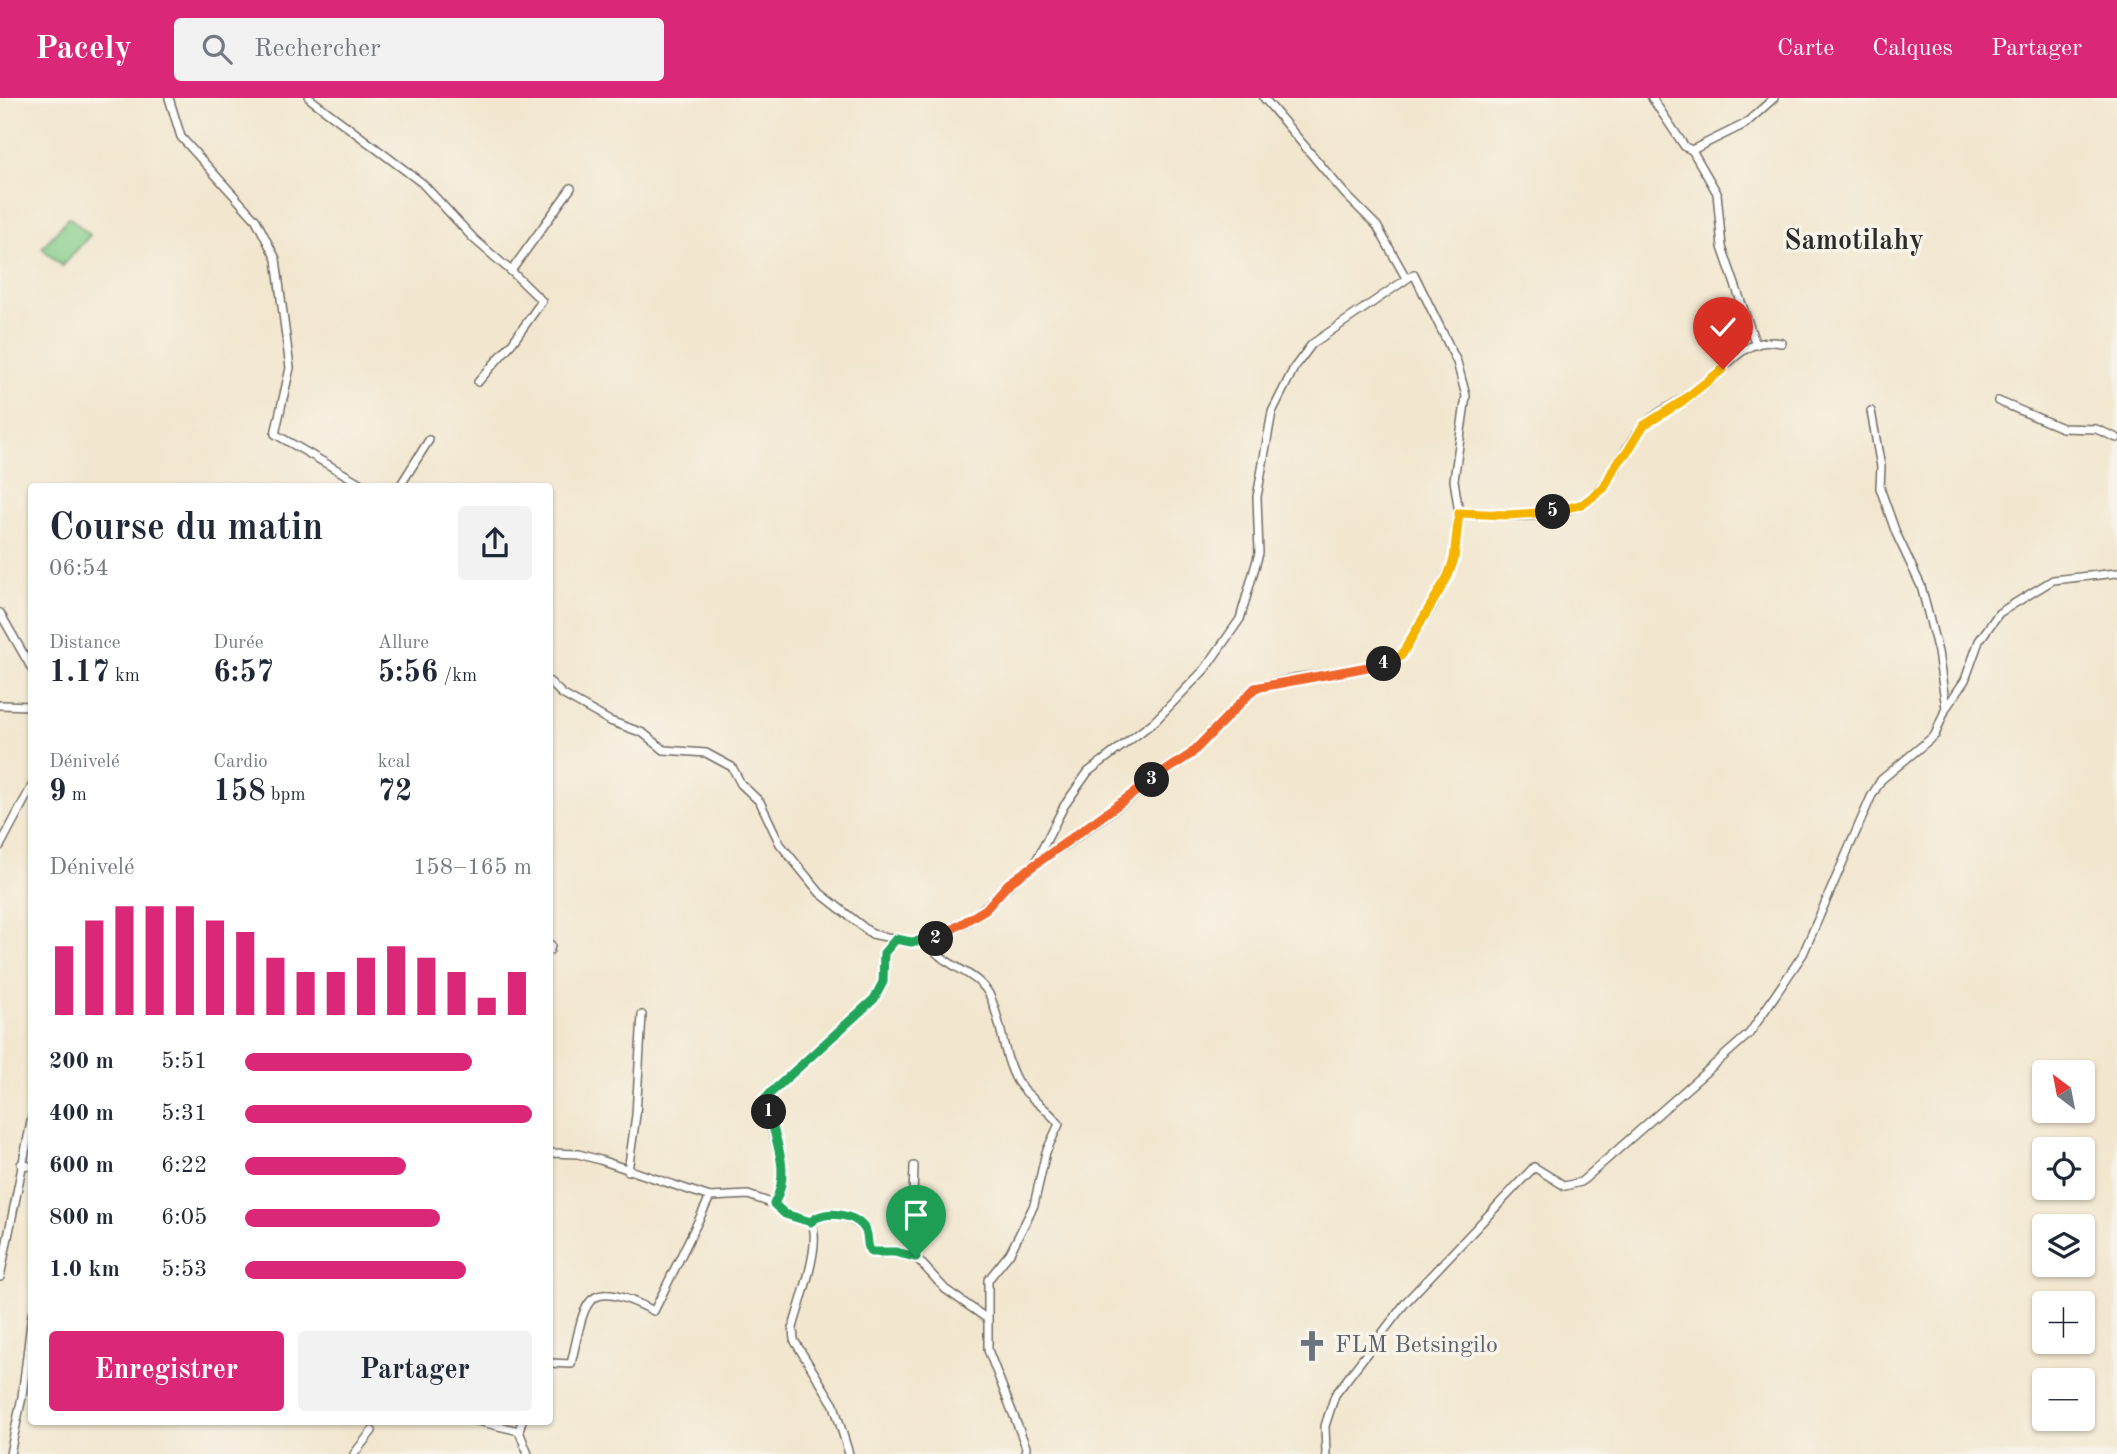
<!DOCTYPE html>
<html lang="fr">
<head>
<meta charset="utf-8">
<style>
  :root { --surface:#fff; --page:#f2f2f3; --text:#1f2937; --muted:#747a83; --accent:#db2777 }
  body { margin:0; font-family:"Old Standard TT",serif; background:var(--page); color:var(--text); height:100vh; display:flex; flex-direction:column; font-size:26px; white-space:nowrap }
  * { box-sizing:border-box; margin:0 }
  p { font-size:23px; color:var(--muted) }
  .icon { flex:none; width:38px; height:38px; fill:none; stroke:currentColor; stroke-width:2; stroke-linecap:round; stroke-linejoin:round }
  .map { position:relative; flex:1; overflow:hidden }
  .sheet { position:absolute; left:28px; top:385px; width:525px; height:942px; display:flex; flex-direction:column; background:var(--surface); border-radius:7px; box-shadow:0 2px 5px #0004 }
  .sheet>* { flex:none }
  .needle { width:46px; rotate:328deg }
  .tools { position:absolute; left:2032px; top:962px; display:grid; gap:14px }
  .tools a { display:grid; place-items:center; width:63px; height:63px; border-radius:7px; background:var(--surface); box-shadow:0 2px 5px #0004; font-size:35px }
  .pin { position:absolute; display:grid; place-items:center; width:60px; height:60px; color:#fff; margin:-72px -30px; border-radius:50% 50% 50% 0; rotate:-45deg; box-shadow:0 0 7px #0007 }
  .pin .icon { rotate:45deg }
  .km { position:absolute; width:35px; height:35px; margin:-18px; border-radius:50%; background:#222; color:#fff; font-size:19px; line-height:35px; text-align:center }
  .round { display:grid; place-items:center; flex:none; width:74px; height:74px; border-radius:7px; background:var(--page) }
  .summary { display:flex; align-items:center; justify-content:space-between; height:119px; padding:0 21px }
  h1 { font-size:38px; font-weight:800; line-height:52px }
  .figures { display:grid; grid-template-columns:repeat(3,1fr); gap:10px; height:119px; padding:7px 21px }
  .figures div { display:grid; align-content:center }
  .figures b { font-size:30px; font-weight:800 }
  .figures small { font-size:19px; font-weight:400 }
  .figures p { font-size:19px }
  .chart { height:196px; padding:14px 21px }
  .chart p { display:flex; justify-content:space-between }
  .chart svg { width:100%; height:126px; margin-top:7px; stroke:var(--accent); stroke-width:6 }
  .button { display:flex; gap:14px; margin-top:auto; padding:14px 21px }
  .button a { flex:1; height:80px; border-radius:7px; background:var(--accent); color:#fff; font-size:28px; font-weight:800; line-height:80px; text-align:center }
  .button a+a { background:var(--page); color:var(--text) }
  ul { padding:0 21px; list-style:none; font-size:23px }
  li { display:grid; grid-template-columns:112px 84px 1fr; align-items:center; height:52px }
  li i { height:18px; border-radius:9px; background:var(--accent) }
  header { display:flex; align-items:center; gap:42px; box-sizing:border-box; height:98px; padding:0 35px; background:var(--accent); color:#fff }
  header strong { font-size:33px }
  nav { display:flex; gap:38px; margin-inline-start:auto; font-size:24px }
  .search { width:490px; height:63px; background:var(--page); display:flex; align-items:center; gap:18px; box-sizing:border-box; padding:0 24px; border-radius:7px; color:var(--muted); font-size:26px }
  .map>svg:first-child { display:block }
</style>
</head>
<body>
<header>
<strong>Pacely</strong>
<div class="search"><svg class="icon" aria-label="search" viewBox="0 0 24 24"><circle cx="10" cy="10" r="6"/><path d="M15 15l6 6"/></svg>Rechercher</div>
<nav><a>Carte</a><a>Calques</a><a>Partager</a></nav>
</header>
<div class="map">
<svg width="2117" height="1356" viewBox="0 0 2117 1356">
  <rect width="100%" height="100%" fill="#f7f3e8"/>
  <filter id="ink" filterUnits="userSpaceOnUse"><feTurbulence type="fractalNoise" baseFrequency=".0143" numOctaves="2"/><feDisplacementMap in="SourceGraphic" scale="14" xChannelSelector="R" yChannelSelector="G"/><feConvolveMatrix kernelMatrix="1 2 1 2 8 2 1 2 1" color-interpolation-filters="sRGB"/></filter>
  <filter id="wash" filterUnits="userSpaceOnUse"><feTurbulence type="fractalNoise" baseFrequency=".00686" numOctaves="4" result="noise"/><feDisplacementMap in="SourceGraphic" scale="28" xChannelSelector="R" yChannelSelector="G"/><feGaussianBlur stdDeviation="1.57" result="paint"/><feColorMatrix in="noise" values="0 0 0 0 0 0 0 0 0 0 0 0 0 0 0 0 0 1.4 0 .05"/><feComposite in="paint" operator="in"/></filter>
  <g filter="url(#wash)">
    <rect width="100%" height="100%" fill="#f2e6ce"/>
    <path fill="#84cd89" stroke="#587c5a" stroke-width="2" d="M69,119l21,18 -28,31 -20,-18z"/>
  </g>
  <g filter="url(#ink)">
    <g fill="none" stroke-linecap="round" stroke-linejoin="round">
      <defs>
        <g id="street">
          <path d="M169,0l12,39 75,83 20,39 14,109 -15,66 90,52"/>
          <path d="M309,0l113,85 52,56 37,32 60,-83"/>
          <path d="M1264,0l81,96 32,32 29,52"/>
          <path d="M1652,0l33,49 7,3 53,-26 29,-26"/>
          <path d="M1692,52l25,43 5,54 34,98"/>
          <path d="M478,284l35,-40 29,-41 -31,-30"/>
          <path d="M1998,303l64,27 34,1 21,9"/>
          <path d="M400,388l29,-46"/>
          <path d="M1459,415c38,2 86,9 122,-8 31,-15 40,-56 62,-79 18,-19 47,-28 67,-45 12,-10 22,-24 36,-32 11,-7 24,-8 36,-6"/>
          <path d="M0,515l32,56"/>
          <path d="M550,584l12,12 48,27 33,12 21,17 42,3 26,14 9,17 19,18 20,42 40,49 52,41 39,8h19l39,-21 66,-58 29,-17 127,-92 64,-66 39,-10 73,-10 34,-12 32,-51 21,-46 5,-46 -5,-33 12,-84 -9,-34 -43,-88 -102,70 -18,24 -22,44 -15,85 2,56 -19,66 -35,50 -50,52 -67,51 -24,34 -29,57"/>
          <path d="M0,607l32,1"/>
          <path d="M1946,610l19,-28 14,-39 20,-28 54,-33 64,-7"/>
          <path d="M0,748l32,-60"/>
          <path d="M930,844c6,22 46,28 59,52 13,26 13,60 28,87 10,17 31,27 42,43l-13,28 -12,53 -24,48 -22,27v70l38,97 -1,7"/>
          <path d="M550,852l1,-5"/>
          <path d="M550,1055l28,1 22,6 110,37 38,-2 26,9 11,10 26,8c15,-15 39,-6 54,7l6,23h24l21,5 29,32 41,29"/>
          <path d="M21,1066l11,3"/>
          <path d="M914,1068l-1,32 3,59"/>
          <path d="M628,1073l8,-56 6,-100"/>
          <path d="M774,1106c22,-40 -7,-66 -9,-106l109,-99 9,-17 1,-29 12,-14"/>
          <path d="M811,1124c12,20 -12,82 -18,106l1,12 40,65 15,49"/>
          <path d="M0,1179l32,-160"/>
          <path d="M550,1265l21,1c15,-63 11,-89 83,-53l56,-114"/>
          <path d="M477,1323l42,10"/>
          <path d="M522,1323l-3,10 9,23"/>
          <path d="M10,1356l12,-57 10,-83"/>
          <path d="M354,1356l18,-23"/>
          <path d="M1326,1356l-1,-28 10,-31 71,-93 128,-135 31,19 16,-4 168,-148 54,-80 68,-157 10,-17 54,-45 11,-27 -8,-56 -17,-66 -25,-53 -16,-45 1,-21 -10,-56"/>
        </g>
      </defs>
      <use href="#street" stroke="#716c64" stroke-width="10"/>
      <use href="#street" stroke="#fff" stroke-width="7"/>
    </g>
  </g>
  <g fill="none" stroke-linecap="round" stroke-linejoin="round" filter="url(#ink)">
    <defs>
      <path id="split-1" d="M769,1014c8,34 22,61 5,92l11,10 26,8c12,-13 46,-9 55,9 3,7 0,14 5,21h24l21,5"/>
      <path id="split-2" d="M769,1014l-4,-14 109,-99 9,-17 1,-29 12,-14 15,3 25,-3"/>
      <path id="split-3" d="M936,841l50,-30 22,-25 144,-104"/>
      <path id="split-4" d="M1152,682l39,-26 64,-66 129,-24"/>
      <path id="split-5" d="M1384,566l17,-8 47,-80 6,-17 5,-46 48,2 46,-3"/>
      <path id="split-6" d="M1553,414l30,-8 21,-16 11,-22 13,-15 15,-25 38,-24 42,-33"/>
    </defs>
    <use href="#split-1" stroke="#fff" stroke-width="14"/>
    <use href="#split-2" stroke="#fff" stroke-width="14"/>
    <use href="#split-3" stroke="#fff" stroke-width="14"/>
    <use href="#split-4" stroke="#fff" stroke-width="14"/>
    <use href="#split-5" stroke="#fff" stroke-width="14"/>
    <use href="#split-6" stroke="#fff" stroke-width="14"/>
    <use href="#split-1" stroke="#22a559" stroke-width="9"/>
    <use href="#split-2" stroke="#22a559" stroke-width="9"/>
    <use href="#split-3" stroke="#f0652b" stroke-width="9"/>
    <use href="#split-4" stroke="#f0652b" stroke-width="9"/>
    <use href="#split-5" stroke="#f5b400" stroke-width="9"/>
    <use href="#split-6" stroke="#f5b400" stroke-width="9"/>
  </g>
  <defs>
    <symbol id="church-bare" viewBox="-9 -9 18 18"><path d="M-1.2-6h2.4v3.5h3.3v2.4h-3.3V6h-2.4V-.1h-3.3v-2.4h3.3Z" fill="#6b7280" stroke="#f7f3e8" stroke-width="2.5" paint-order="stroke"/></symbol>
  </defs>
  <g fill-rule="evenodd">
    <use href="#church-bare" x="1290" y="1226" width="44" height="44"/>
  </g>
  <g text-anchor="middle" dominant-baseline="central" stroke-width="7" stroke-linejoin="round" paint-order="stroke">
    <g font-size="24" fill="#5b616d" stroke="#f7f3e8" text-anchor="start">
      <text x="1335" y="1248">FLM Betsingilo</text>
    </g>
    <g font-size="28" font-weight="bold" fill="#2b2b2b" stroke="#f7f3e8">
      <text x="1854" y="144">Samotilahy</text>
    </g>
  </g>
</svg>
<div class="tools">
<a><svg class="needle" viewBox="-14 -14 28 28"><path d="M0-13l5 13h-10z" fill="#e53935"/><path d="M0 13l5-13h-10z" fill="#747a83"/></svg></a>
<a><svg class="icon" aria-label="locate" viewBox="0 0 24 24"><circle cx="12" cy="12" r="6"/><path d="M12 2v4M12 18v4M2 12h4M18 12h4"/></svg></a>
<a><svg class="icon" aria-label="layers" viewBox="0 0 24 24"><path d="M12 4l9 5-9 5-9-5zM3 14l9 5 9-5"/></svg></a>
<a>+</a>
<a>−</a>
</div>
<div class="pin" style="left:916px;top:1159px;background:#1e9e55"><svg class="icon" aria-label="arrive" viewBox="0 0 24 24"><path d="M6 21V4h12l-3 4 3 4H6"/></svg></div>
<div class="pin" style="left:1723px;top:271px;background:#d93025"><svg class="icon" aria-label="check" viewBox="0 0 24 24"><path d="M5 12l5 5 9-10"/></svg></div>
<b class="km" style="left:769px;top:1014px">1</b>
<b class="km" style="left:936px;top:841px">2</b>
<b class="km" style="left:1152px;top:682px">3</b>
<b class="km" style="left:1384px;top:566px">4</b>
<b class="km" style="left:1553px;top:414px">5</b>
<section class="sheet">
<div class="summary"><div><h1>Course du matin</h1><p>06:54</p></div><a class="round"><svg class="icon" aria-label="share" viewBox="0 0 24 24"><path d="M12 15V3M7 8l5-5 5 5M5 13v7h14v-7"/></svg></a></div>
<div class="figures">
<div><p>Distance</p><b>1.17<small> km</small></b></div>
<div><p>Durée</p><b>6:57</b></div>
<div><p>Allure</p><b>5:56<small> /km</small></b></div>
</div>
<div class="figures">
<div><p>Dénivelé</p><b>9<small> m</small></b></div>
<div><p>Cardio</p><b>158<small> bpm</small></b></div>
<div><p>kcal</p><b>72</b></div>
</div>
<div class="chart"><p><span>Dénivelé</span>158–165 m</p>
<svg viewBox="0 0 160 44" preserveAspectRatio="none"><path d="M5 44V20M15 44V11M25 44V6M35 44V6M45 44V6M55 44V11M65 44V15M75 44V24M85 44V29M95 44V29M105 44V24M115 44V20M125 44V24M135 44V29M145 44V38M155 44V29"/></svg>
</div>
<ul>
<li><b>200 m</b>5:51<i style="width:79%"></i></li>
<li><b>400 m</b>5:31<i style="width:100%"></i></li>
<li><b>600 m</b>6:22<i style="width:56%"></i></li>
<li><b>800 m</b>6:05<i style="width:68%"></i></li>
<li><b>1.0 km</b>5:53<i style="width:77%"></i></li>
</ul>
<div class="button"><a>Enregistrer</a><a>Partager</a></div>
</section>
</div>
</body>
</html>
